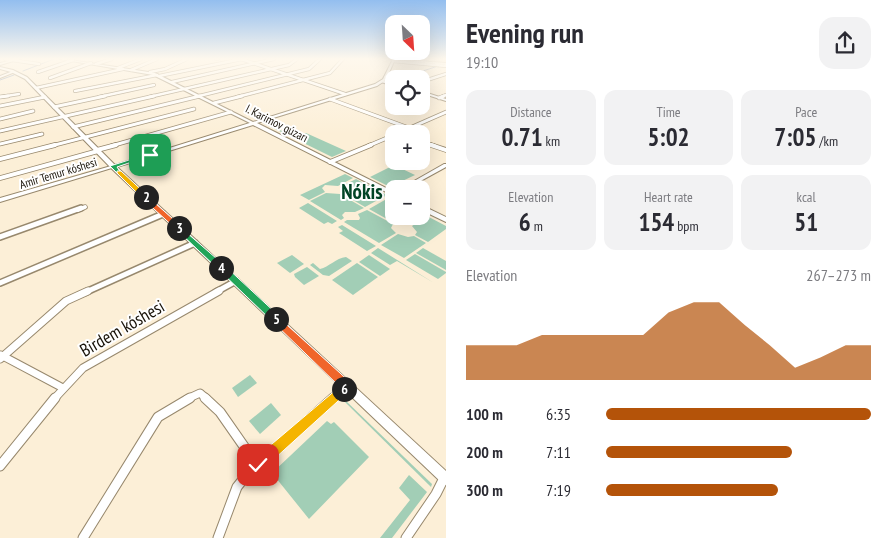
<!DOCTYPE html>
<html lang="en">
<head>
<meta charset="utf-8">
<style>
  :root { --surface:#fff; --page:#f2f2f3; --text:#2b2b33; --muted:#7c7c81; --accent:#b45309 }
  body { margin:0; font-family:"PT Sans Narrow",sans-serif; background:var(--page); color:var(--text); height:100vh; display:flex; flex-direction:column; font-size:19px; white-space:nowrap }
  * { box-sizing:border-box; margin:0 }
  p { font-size:16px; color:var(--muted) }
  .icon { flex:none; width:28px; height:28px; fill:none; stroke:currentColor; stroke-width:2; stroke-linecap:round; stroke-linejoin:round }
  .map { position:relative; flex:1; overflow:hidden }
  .side { display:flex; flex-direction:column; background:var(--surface); width:445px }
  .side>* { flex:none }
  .needle { width:32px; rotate:155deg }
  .tools { position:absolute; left:385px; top:15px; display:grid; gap:10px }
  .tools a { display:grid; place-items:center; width:45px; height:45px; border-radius:10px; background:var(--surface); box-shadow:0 5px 20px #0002; font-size:25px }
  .pin { position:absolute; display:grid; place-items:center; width:42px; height:42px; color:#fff; margin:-21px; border-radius:10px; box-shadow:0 2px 8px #0006 }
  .km { position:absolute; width:25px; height:25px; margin:-12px; border-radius:50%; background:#222; color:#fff; font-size:14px; line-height:25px; text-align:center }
  .round { display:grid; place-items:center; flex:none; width:52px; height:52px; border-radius:15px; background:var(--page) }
  .overview { display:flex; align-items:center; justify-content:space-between; height:85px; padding:0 20px }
  h1 { font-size:28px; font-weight:700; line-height:38px }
  .metrics { display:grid; grid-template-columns:repeat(3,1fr); gap:8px; height:85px; padding:5px 20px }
  .metrics div { display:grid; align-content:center; border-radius:12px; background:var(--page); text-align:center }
  .metrics b { font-size:25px; font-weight:700 }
  .metrics small { font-size:14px; font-weight:400 }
  .metrics p { font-size:14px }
  .chart { height:140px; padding:10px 20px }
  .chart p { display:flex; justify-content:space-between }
  .chart svg { width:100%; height:90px; margin-top:5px; fill:var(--accent); opacity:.7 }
  ul { padding:0 20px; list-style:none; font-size:16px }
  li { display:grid; grid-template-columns:80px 60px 1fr; align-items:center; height:38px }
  li i { height:12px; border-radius:6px; background:var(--accent) }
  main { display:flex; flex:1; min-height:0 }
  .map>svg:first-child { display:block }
</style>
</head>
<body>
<main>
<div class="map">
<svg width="446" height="538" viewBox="0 0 446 538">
  <rect width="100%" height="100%" fill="#fcefd7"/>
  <g fill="#a2ceb6">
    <path d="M264,122l30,15 12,-4 40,18 -14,6 -69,-34z"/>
    <path d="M394,165l21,10 -25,12 -20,-10z"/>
    <path d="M345,174l8,4 -15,8 -13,-1 -3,3 3,4 -16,8 -9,-5z"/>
    <path d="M356,179l31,16 -22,12 -24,-14 2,-3 -3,-3z"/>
    <path d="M326,193l14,1 24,14 -9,4h-10l-3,3 2,3 -3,2 -31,-19z"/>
    <path d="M390,197l4,2v17h27v-3l4,2 -15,9 -7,-2 -9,1 -25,-14z"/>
    <path d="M308,203l29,18 -5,3 -4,-2 -4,2 -25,-16z"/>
    <path d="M367,210l26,14 -2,4 5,5 -17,10 -35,-21 3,-2h12l1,-2 -2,-4z"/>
    <path d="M427,216l19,10v3l-18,13 -13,-7 2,-3 -5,-6z"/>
    <path d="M342,225l34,21 -9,5 -28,-18 4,-2 -5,-4z"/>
    <path d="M398,234l10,3 6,-1 12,7 -22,15 -23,-13z"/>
    <path d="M378,248l56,35 -37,-22 -7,4 -19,-12z"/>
    <path d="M423,248l23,13v9l-30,-17z"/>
    <path d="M415,254l31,18v1l-8,6 -32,-19z"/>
    <path d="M292,255l12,9 -14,9 -13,-10z"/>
    <path d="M369,255l21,14 -10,7 -21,-14z"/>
    <path d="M346,257l6,4 -23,15 -6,-1 -13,-10 3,-2 7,6c9,-2 16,-11 26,-12z"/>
    <path d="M357,263l21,14 -25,18 -21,-15z"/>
    <path d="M307,267l12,9 -15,9 -9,-8 -1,-3z"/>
    <path d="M250,375l7,8 -19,14 -6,-9z"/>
    <path d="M346,401l86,83 -1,3 -86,-85z"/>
    <path d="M271,403l10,12 -21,19 -11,-13z"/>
    <path d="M327,421l4,3 3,-2 35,35 -60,62 -37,-46z"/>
    <path d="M409,475l18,17 -35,46h-12l30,-38 -11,-12z"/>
  </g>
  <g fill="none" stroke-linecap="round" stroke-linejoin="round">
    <g stroke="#8596b1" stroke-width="1">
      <path d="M23,71l31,-12"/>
      <path d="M391,74l17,2 30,-10"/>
      <path d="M0,80l14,-5"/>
    </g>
    <defs>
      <g id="minor-far5">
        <path d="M5,59l34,5"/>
        <path d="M216,59h2"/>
        <path d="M241,59l104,35"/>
        <path d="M393,61l53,5"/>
        <path d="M96,64l16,-5"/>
        <path d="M118,68l23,-9"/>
        <path d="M131,70l26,-11"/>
        <path d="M38,72l35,-12"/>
        <path d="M150,72l15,-3 22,-10"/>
        <path d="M159,76l83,-17"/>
        <path d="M50,78l41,-15"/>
        <path d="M172,82l102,-23"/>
        <path d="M421,82l25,-8"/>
        <path d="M36,88l87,-19"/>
        <path d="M75,91l82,-16"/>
        <path d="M0,97l19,-3"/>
        <path d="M99,97l55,-12"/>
        <path d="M149,97l140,-32 8,-6"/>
        <path d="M195,97l114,-28 11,-10"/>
        <path d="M237,97l93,-24 13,-14"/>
        <path d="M441,97l5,-2"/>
      </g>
      <g id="minor-far4">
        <path d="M0,97l8,-1"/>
        <path d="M439,98l5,-2"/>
        <path d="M330,99l79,29"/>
        <path d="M214,103l28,-7"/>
        <path d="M0,106l45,-9"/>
        <path d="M54,107l51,-11"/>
        <path d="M0,119l33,-8"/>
        <path d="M73,127l127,-31"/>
        <path d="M0,131l154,-35"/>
        <path d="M396,134l50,-22"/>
        <path d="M421,141l14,5"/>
        <path d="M0,144l42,-10"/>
        <path d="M51,146l143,-37"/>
        <path d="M111,146l120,-34"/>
        <path d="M368,146l26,-11"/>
      </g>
      <g id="minor-far3">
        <path d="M431,145l15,5"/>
        <path d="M97,150l19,-5"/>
        <path d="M0,159l55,-14"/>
        <path d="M330,162l41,-17"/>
        <path d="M0,178l98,-27"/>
        <path d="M78,210l7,-3"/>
      </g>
      <g id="minor-far2">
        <path d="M0,237l81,-29"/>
        <path d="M0,283l163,-69"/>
        <path d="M86,292l109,-49"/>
        <path d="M216,292l20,-11"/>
      </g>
      <g id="minor-far1">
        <path d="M1,355l62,33"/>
        <path d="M0,359l66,-58 22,-10"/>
        <path d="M54,399l29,-31 136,-77"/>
        <path d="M187,399l13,-6 7,6"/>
        <path d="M332,399l15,-13"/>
      </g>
      <g id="minor">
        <path d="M205,398l15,14 37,53"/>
        <path d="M0,466l55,-68"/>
        <path d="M83,538l75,-121 32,-19"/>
        <path d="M218,538l19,-51 8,-10 88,-79"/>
        <path d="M406,538l30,-44 8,-16"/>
      </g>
      <g id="tertiary">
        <path d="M17,59h3l-20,6v-2z"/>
        <path d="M60,59h4l91,14 100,50 -3,1 -99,-49z"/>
        <path d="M13,71l2,1 -15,6v-2z"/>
        <path d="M382,80l12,4v2l-13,-4z"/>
        <path d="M421,91l25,8v2l-25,-8z"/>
        <path d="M444,164h2v3l-40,22h-6z"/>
        <path d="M111,166l4,1 -115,35v-4z"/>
      </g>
      <g id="secondary">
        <path d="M393,59h2l-9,21 -9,6 -120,37 137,69v4l-141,-71 -136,42 329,304v14l-4,-2 -331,-315 -86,-89 -14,-7 -11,-3v-2l13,3 14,7 88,88 260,-81 8,-5z"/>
        <path d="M421,205l25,12v5l-25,-12z"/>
      </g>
      <path id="primary" d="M395,59l51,4v2l-49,-5z"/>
    </defs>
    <use href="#minor-far5" stroke="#97886d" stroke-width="4"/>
    <use href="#minor-far4" stroke="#97886d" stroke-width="4.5"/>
    <use href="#minor-far3" stroke="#97886d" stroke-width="5.5"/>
    <use href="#minor-far2" stroke="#97886d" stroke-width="8"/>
    <use href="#minor-far1" stroke="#97886d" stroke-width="9"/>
    <use href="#minor" stroke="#97886d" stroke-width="11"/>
    <use href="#tertiary" stroke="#97886d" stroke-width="2"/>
    <use href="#secondary" stroke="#97886d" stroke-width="2"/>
    <use href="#primary" stroke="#97886d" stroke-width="2"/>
    <use href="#minor-far5" stroke="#fff" stroke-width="2.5"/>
    <use href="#minor-far4" stroke="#fff" stroke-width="3"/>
    <use href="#minor-far3" stroke="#fff" stroke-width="4"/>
    <use href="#minor-far2" stroke="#fff" stroke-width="5"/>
    <use href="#minor-far1" stroke="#fff" stroke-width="7"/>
    <use href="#minor" stroke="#fff" stroke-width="9"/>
    <use href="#tertiary" fill="#fff" fill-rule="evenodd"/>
    <use href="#secondary" fill="#fff" fill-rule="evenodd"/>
    <use href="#primary" fill="#fff" fill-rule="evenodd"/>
  </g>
  <linearGradient id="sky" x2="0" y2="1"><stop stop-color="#93beef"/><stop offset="0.44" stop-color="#fef8ed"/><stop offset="1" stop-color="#fef8ed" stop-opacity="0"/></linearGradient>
  <rect width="446" height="134" fill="url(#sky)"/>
  <path fill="#22a559" stroke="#fff" d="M148,154l4,1 -35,12 4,6h-4l-7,-7z"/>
  <path fill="#f5b400" stroke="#fff" d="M117,171h4l27,25v3h-5l-26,-26z"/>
  <path fill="#f0652b" stroke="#fff" d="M146,195l36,32v3h-5l-34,-31v-3z"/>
  <path fill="#22a559" stroke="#fff" d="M179,226l45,39v5h-5l-42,-40 -1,-2z"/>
  <path fill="#22a559" stroke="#fff" d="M219,265h5l55,51v6h-6l-54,-52z"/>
  <path fill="#f0652b" stroke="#fff" d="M276,315l75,68 1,3 -1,4 -7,4 -4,-2v-5l-67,-65 -2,-3z"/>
  <path fill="#f5b400" stroke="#fff" d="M344,383l4,2 2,4 -2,3 -86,78 -4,1 -5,-1 -2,-5 2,-5z"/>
  <g text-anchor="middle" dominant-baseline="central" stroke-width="4" stroke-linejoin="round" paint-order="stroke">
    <g font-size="12" fill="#181208" stroke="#fff">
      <text transform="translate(277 123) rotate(27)">I. Karimov gúzarı</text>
      <text transform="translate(58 173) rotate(-17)">Amir Temur kóshesi</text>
    </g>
    <g font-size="18" fill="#181208" stroke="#fff">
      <text transform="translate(122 328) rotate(-30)">Birdem kóshesi</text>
    </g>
    <g font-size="21" font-weight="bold" fill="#014426" stroke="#fff">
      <text x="362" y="191">Nókis</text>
    </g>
  </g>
</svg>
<div class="tools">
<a><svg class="needle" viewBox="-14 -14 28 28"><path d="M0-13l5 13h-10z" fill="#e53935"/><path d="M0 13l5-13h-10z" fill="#7c7c81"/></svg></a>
<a><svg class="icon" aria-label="locate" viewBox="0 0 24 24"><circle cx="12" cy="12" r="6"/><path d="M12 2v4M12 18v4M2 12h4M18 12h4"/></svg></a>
<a>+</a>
<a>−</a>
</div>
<div class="pin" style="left:150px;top:155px;background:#1e9e55"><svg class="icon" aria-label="arrive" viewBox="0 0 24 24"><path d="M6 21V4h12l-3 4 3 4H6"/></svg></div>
<div class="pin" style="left:258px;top:465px;background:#d93025"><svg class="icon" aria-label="check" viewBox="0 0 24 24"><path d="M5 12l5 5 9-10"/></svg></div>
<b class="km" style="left:146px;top:197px">2</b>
<b class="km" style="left:179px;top:228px">3</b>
<b class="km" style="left:221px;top:268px">4</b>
<b class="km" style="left:276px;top:319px">5</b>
<b class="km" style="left:344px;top:389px">6</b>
</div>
<section class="side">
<div class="overview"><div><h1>Evening run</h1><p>19:10</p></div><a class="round"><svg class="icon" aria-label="share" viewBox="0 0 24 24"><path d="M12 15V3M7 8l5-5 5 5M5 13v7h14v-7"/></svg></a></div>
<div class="metrics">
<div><p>Distance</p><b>0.71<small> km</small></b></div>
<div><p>Time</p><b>5:02</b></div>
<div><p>Pace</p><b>7:05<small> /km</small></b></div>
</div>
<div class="metrics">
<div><p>Elevation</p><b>6<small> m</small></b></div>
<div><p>Heart rate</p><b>154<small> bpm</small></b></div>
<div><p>kcal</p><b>51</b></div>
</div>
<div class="chart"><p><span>Elevation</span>267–273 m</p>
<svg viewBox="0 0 160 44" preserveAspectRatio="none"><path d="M0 44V27L10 27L20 27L30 22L40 22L50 22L60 22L70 22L80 11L90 6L100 6L110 17L120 27L130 38L140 33L150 27L160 27V44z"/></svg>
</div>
<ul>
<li><b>100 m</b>6:35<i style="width:100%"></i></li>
<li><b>200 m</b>7:11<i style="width:70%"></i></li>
<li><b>300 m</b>7:19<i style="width:65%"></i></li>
</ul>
</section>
</main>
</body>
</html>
